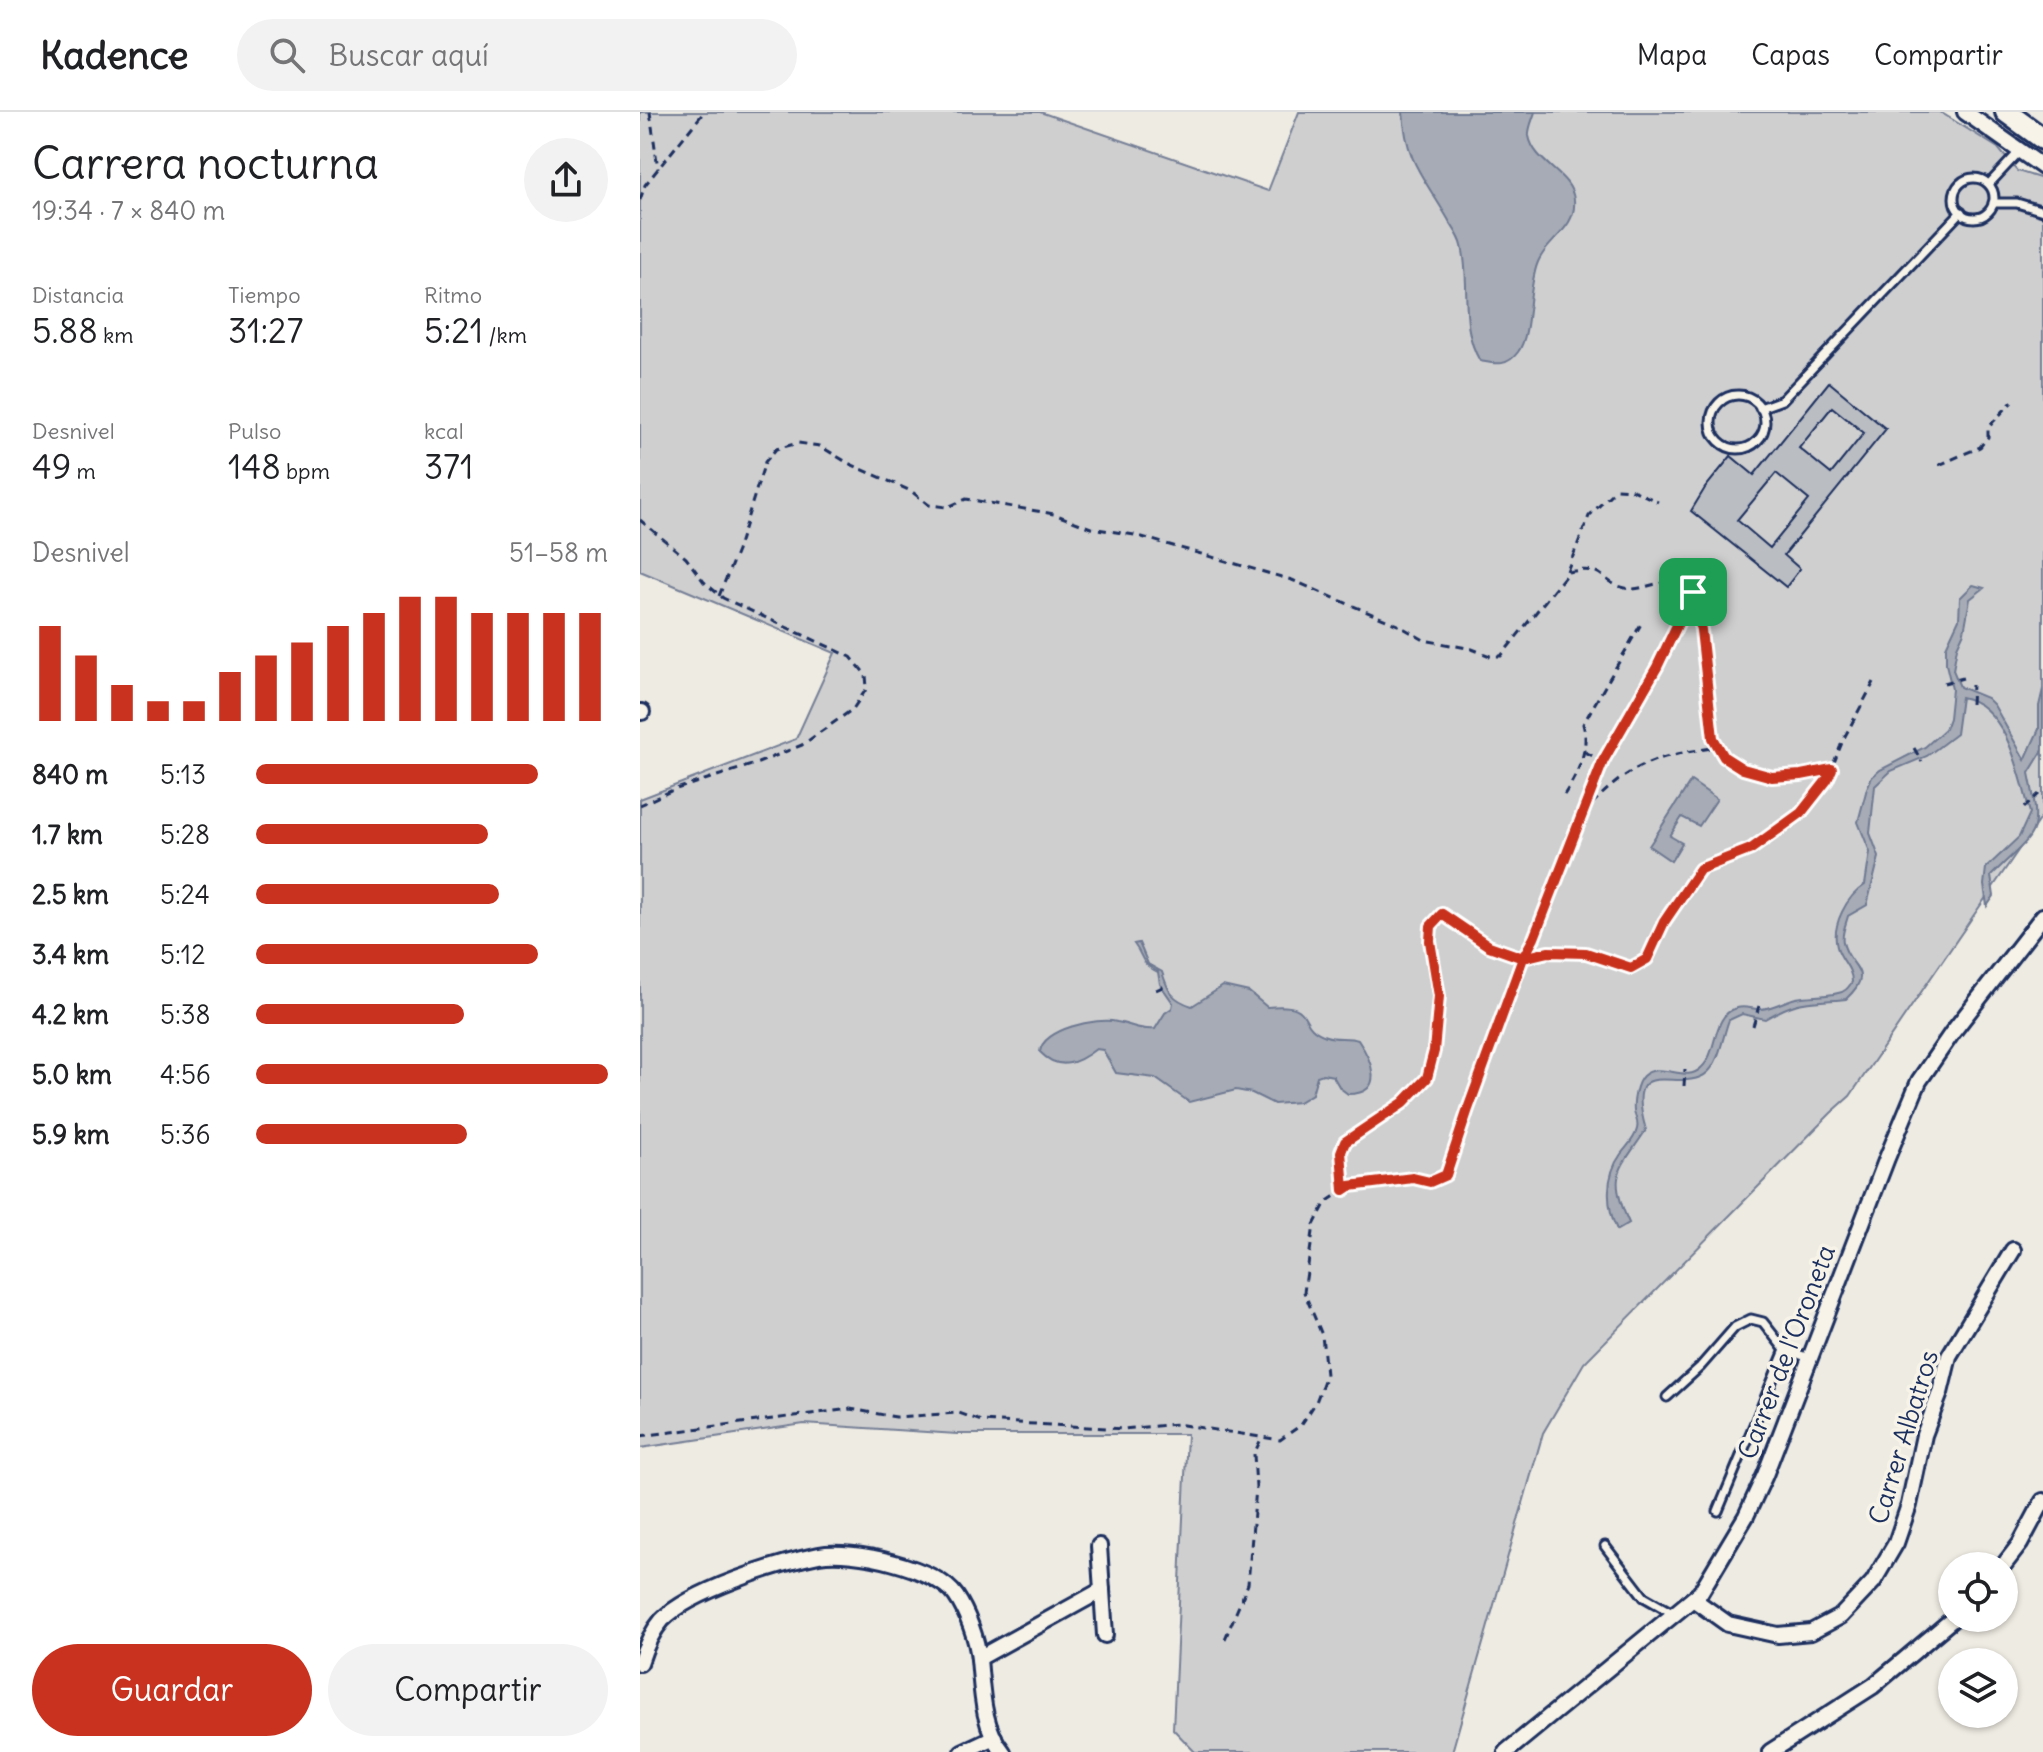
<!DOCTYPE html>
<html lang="es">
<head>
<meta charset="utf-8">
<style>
  :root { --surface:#fff; --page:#f2f2f2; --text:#202124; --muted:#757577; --line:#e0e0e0; --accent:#c8321e }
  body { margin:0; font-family:Delius,sans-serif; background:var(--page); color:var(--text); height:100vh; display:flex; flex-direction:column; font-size:30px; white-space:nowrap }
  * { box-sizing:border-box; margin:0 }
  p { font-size:26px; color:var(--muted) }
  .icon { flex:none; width:44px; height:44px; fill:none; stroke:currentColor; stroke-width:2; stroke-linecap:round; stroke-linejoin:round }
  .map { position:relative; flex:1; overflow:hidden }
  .sheet { display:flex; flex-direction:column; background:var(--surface); width:640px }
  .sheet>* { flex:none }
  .buttons { position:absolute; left:1298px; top:1440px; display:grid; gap:16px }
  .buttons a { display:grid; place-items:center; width:80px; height:80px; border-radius:50%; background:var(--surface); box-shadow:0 2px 6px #0004; font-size:40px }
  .pin { position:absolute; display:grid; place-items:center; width:68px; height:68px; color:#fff; margin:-34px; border-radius:16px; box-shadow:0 4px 12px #0006 }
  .round { display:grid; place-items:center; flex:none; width:84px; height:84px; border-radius:42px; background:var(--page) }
  .headline { display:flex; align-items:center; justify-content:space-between; height:136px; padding:0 32px }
  h1 { font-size:44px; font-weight:600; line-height:60px }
  .metrics { display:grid; grid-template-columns:repeat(3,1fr); gap:12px; height:136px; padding:8px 32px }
  .metrics div { display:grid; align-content:center }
  .metrics b { font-size:34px; font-weight:600 }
  .metrics small { font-size:22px; font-weight:400 }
  .metrics p { font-size:22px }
  .chart { height:224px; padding:16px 32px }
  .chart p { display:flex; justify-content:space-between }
  .chart svg { width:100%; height:144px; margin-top:8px; stroke:var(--accent); stroke-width:6 }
  .button { display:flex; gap:16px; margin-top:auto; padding:16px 32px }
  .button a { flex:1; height:92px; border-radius:48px; background:var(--accent); color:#fff; font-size:32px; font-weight:600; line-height:92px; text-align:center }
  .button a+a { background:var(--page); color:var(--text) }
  ul { padding:0 32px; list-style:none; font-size:26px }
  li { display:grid; grid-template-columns:128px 96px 1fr; align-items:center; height:60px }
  li i { height:20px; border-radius:10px; background:var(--accent) }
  header { display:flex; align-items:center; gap:48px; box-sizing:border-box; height:112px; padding:0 40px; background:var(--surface); border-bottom:2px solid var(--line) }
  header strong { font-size:38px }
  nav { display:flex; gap:44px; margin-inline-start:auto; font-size:28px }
  .search { width:560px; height:72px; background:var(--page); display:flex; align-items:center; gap:20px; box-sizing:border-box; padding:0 28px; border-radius:44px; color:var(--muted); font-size:30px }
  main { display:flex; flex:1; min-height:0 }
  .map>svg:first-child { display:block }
</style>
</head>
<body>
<header>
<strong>Kadence</strong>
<div class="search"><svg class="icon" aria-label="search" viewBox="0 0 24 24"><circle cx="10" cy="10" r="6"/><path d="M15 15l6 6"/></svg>Buscar aquí</div>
<nav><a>Mapa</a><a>Capas</a><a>Compartir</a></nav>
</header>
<main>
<section class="sheet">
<div class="headline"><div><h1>Carrera nocturna</h1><p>19:34 · 7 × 840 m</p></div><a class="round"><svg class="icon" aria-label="share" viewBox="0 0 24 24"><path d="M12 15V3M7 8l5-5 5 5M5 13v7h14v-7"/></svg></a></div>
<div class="metrics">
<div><p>Distancia</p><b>5.88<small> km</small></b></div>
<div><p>Tiempo</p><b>31:27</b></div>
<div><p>Ritmo</p><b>5:21<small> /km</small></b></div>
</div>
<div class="metrics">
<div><p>Desnivel</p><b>49<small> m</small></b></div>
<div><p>Pulso</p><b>148<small> bpm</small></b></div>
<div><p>kcal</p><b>371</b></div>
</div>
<div class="chart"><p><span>Desnivel</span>51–58 m</p>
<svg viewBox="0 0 160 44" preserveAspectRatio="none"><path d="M5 44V15M15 44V24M25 44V33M35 44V38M45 44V38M55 44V29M65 44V24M75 44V20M85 44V15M95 44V11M105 44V6M115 44V6M125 44V11M135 44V11M145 44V11M155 44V11"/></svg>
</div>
<ul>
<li><b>840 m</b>5:13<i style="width:80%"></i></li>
<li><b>1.7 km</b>5:28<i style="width:66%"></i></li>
<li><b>2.5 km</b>5:24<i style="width:69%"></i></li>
<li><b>3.4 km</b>5:12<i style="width:80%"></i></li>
<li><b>4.2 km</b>5:38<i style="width:59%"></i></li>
<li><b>5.0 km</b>4:56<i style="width:100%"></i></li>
<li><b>5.9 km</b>5:36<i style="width:60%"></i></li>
</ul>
<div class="button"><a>Guardar</a><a>Compartir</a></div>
</section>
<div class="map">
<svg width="1403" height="1640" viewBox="0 0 1403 1640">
  <rect width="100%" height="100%" fill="#eeebe2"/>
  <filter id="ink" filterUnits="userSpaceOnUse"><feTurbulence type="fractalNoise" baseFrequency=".0125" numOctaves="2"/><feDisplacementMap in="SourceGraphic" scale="16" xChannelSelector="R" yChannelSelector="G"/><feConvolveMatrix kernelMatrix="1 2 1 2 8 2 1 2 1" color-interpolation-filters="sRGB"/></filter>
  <g filter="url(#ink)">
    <path fill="#cfcfcf" stroke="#757f96" stroke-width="2" d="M0,0h400l228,79 31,-79h641l58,36 19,23 26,8v635l-193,282 -19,17 -247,250 -41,70 -91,319h-257l-22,-23 14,-295h-230l-153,-10 -164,24v-649l156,-60 39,-86 -195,-82z"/>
    <g fill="#a6abb5" stroke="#6e7992" stroke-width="2">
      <path d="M763,0h132c-2,7 -7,17 -6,24 5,28 43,37 45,64 3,28 -27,40 -36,62 -11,26 -6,71 -20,90 -11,15 -22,12 -38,9 -21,-35 -9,-77 -18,-115 -2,-10 -10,-19 -14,-27 -24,-42 -42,-56 -45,-107z"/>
      <path d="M1333,473l11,3 -14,11 -6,33 -7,15 -4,23 7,17 27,11 7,7 31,55 14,-31v-23l4,-17v61l-14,23c14,67 6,58 -38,103l3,20 -7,10 -3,-21 2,-17 33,-31 11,-24c-10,-38 -23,-108 -69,-116l-5,37 -29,22 -36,15 -16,15 -5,47 9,24 -12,48 -19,11c-2,8 -7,18 -5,26 5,26 34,28 3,57 -39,4 -45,-1 -81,20l-23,-5 -13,6c-6,15 -9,41 -21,52 -26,25 -86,-24 -62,58 -27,41 -39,44 -17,93l-12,7c-11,-24 -12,-54 4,-76 6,-8 14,-15 16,-25 2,-8 -2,-11 -3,-18 -1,-10 2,-28 9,-35 17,-16 43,8 58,-8 18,-16 10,-53 36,-60 9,-3 15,2 24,1 12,-1 23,-8 35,-11 14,-3 28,-1 42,-5 7,-1 10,-5 14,-11 0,-15 -11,-21 -15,-35 -6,-22 10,-51 28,-62l5,-33 -12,-30 9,-34 5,-11 8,-7 45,-23 20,-18 4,-11 3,-29 -6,-25v-17l13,-28 1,-21z"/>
      <path d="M1051,669l26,18 -18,27 -17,-9 -12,19 12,7 -11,18 -22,-15z"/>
      <path d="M499,831l9,21 14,8c6,19 9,27 30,34l31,-20 26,6 18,15c53,-5 26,18 59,29 11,4 21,0 32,4 13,19 29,54 -10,54l-8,-6 -7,-12 -10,-2 -6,2 -5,18 -13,8 -25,2 -22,-11 -16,-3 -47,12 -34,-24 -39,-5 -13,-23 -7,-1c-18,14 -37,23 -56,3 2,-23 57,-35 77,-30 13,2 24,9 38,7l10,-16 7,-5 1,-5 -13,-19 -2,-12c-19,-9 -13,-14 -24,-28z"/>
    </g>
    <path fill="#babdc2" stroke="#1b2f5e" stroke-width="2" fill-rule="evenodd" d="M1189,270l57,47 -102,126 16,14 -14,18 -95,-76 14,-23 26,-32 23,19zM1192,295l32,26 -33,41 -32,-26zM1136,361l33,27 -39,48 -33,-28z"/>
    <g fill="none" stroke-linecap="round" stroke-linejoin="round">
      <defs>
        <g id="service">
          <circle cx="1334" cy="86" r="20"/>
          <path d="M1349,72l30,-32"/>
          <path d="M1353,91h24l26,8"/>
          <circle cx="1098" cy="310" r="27"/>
          <path d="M1120,296l22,-8 179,-188"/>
          <path d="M1027,1285l33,-30 35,-40 16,-8 12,3 22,28 25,8"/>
          <path d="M1078,1399l67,-161"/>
          <path d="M965,1434l39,51 30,17"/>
        </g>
        <g id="minor">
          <path d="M1325,0l78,55"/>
          <path d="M0,600h2"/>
          <path d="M459,1434l6,89"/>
          <path d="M1363,1454l17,-22 23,-43"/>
          <path d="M1053,1487l35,25 50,11 33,-3 30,-16 32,-34 23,-39 13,-38 15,-70 16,-42 9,-37 64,-106"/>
          <path d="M339,1546l123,-68"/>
          <path d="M0,1551c5,-16 11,-30 22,-43 28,-29 117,-57 157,-65 33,-6 117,12 137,41 11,16 21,43 23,63 3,30 3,68 24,93"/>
          <path d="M322,1640l32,-15"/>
          <path d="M866,1640l194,-159 46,-77 19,-41 122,-317 32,-77 33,-48 91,-117"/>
          <path d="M1130,1640l103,-66 81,-68"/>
        </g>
        <path id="secondary" d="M1366,0l37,27"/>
      </defs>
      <use href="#service" stroke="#1b2f5e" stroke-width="13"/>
      <use href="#minor" stroke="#1b2f5e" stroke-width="20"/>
      <use href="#secondary" stroke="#1b2f5e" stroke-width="26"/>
      <g stroke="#1b2f5e" stroke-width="3" stroke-dasharray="8 6" stroke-linecap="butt">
        <path d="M10,0l8,57"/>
        <path d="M0,88l5,-15 59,-73"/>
        <path d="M1299,353l41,-18 8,-10v-8l5,-7 19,-20"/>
        <path d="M0,408l46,38 18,24 19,16 128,59 15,18 1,13 -14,21 -51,36 -44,18 -85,27 -33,15"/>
        <path d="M928,460c41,-7 28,9 57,16 11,3 21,-2 31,-4 25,-3 37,-1 63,-10"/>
        <path d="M1051,470c3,16 8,33 10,49 4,29 3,107 23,127 29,27 73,18 107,11"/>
        <path d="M79,484l18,-45 28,-89 11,-13 22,-6 22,3 28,17 63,28 18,14 19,2 18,-8 88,15 37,14 44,7 157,45 106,45 26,15 48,9 18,7h11l64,-80 24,-60 27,-27 17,1 25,12"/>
        <path d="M1304,571l19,-5"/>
        <path d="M1331,592l1,-19"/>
        <path d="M1274,636l8,14"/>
        <path d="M945,640l18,9"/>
        <path d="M924,683c14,-22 26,-46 19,-71l58,-100"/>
        <path d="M1384,696l15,-14"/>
        <path d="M942,702c48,-50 68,-57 136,-67"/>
        <path d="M516,878l11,-5"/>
        <path d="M1113,914l6,-20"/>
        <path d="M1044,974l1,-17"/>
        <path d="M704,1077l-3,-37 4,-10 58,-39 24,-25 7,-27 5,-55 -9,-55 1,-15 11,-12 47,32 34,12 25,-6 38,1 45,15 16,-9 17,-37 36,-53 51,-20 50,-36 26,-33 16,-40 31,-58"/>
        <path d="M0,1324l210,-27 46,8 63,-4 22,8 142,8 54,-5 103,16 21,-15 15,-23 10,-27 -4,-40 -18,-43 10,-67 12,-23 24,-16 63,-8 17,4 16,-7 22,-66 55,-151 11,-20 69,-177 54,-94 36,-75"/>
        <path d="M585,1527l23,-55 8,-96 -2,-34 8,-17"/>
      </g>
      <use href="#service" stroke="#f7f3e8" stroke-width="7"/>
      <use href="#minor" stroke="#f7f3e8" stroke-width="14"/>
      <use href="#secondary" stroke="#f7f3e8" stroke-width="20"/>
    </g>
  </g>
  <g fill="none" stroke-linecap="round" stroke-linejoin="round" filter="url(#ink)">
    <defs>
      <path id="route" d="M1053,480l-36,75 -54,94 -69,177 -11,20 -55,151 -22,66 -16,7 -17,-4 -63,8 -6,4 -3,-38 4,-10 58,-39 24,-25 7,-27 5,-55 -9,-55 1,-15 11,-12 47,32 34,12 25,-6 38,1 45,15 16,-9 17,-37 36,-53 51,-20 50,-36 26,-33 5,-11 -31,6 -29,2 -29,-8 -19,-12 -11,-19 -12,-108 -8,-38"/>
    </defs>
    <use href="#route" stroke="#fff" stroke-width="16"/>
    <use href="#route" stroke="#c8321e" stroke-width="10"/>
  </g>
  <g text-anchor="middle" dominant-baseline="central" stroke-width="7" stroke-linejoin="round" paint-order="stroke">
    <g font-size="26" fill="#1b2f5e" stroke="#f7f3e8">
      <text transform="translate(1146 1240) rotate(-69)">Carrer de l'Oroneta</text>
      <text transform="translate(1263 1325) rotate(-73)">Carrer Albatros</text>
    </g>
  </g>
</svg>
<div class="buttons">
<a><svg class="icon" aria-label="locate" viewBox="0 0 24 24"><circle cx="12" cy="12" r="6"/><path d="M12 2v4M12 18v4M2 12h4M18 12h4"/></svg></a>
<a><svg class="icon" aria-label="layers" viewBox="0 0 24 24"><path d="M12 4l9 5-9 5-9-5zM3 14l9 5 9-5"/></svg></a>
</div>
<div class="pin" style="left:1053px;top:480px;background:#1e9e55"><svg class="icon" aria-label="arrive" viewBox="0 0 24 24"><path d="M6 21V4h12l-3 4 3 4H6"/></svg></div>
</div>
</main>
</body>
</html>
